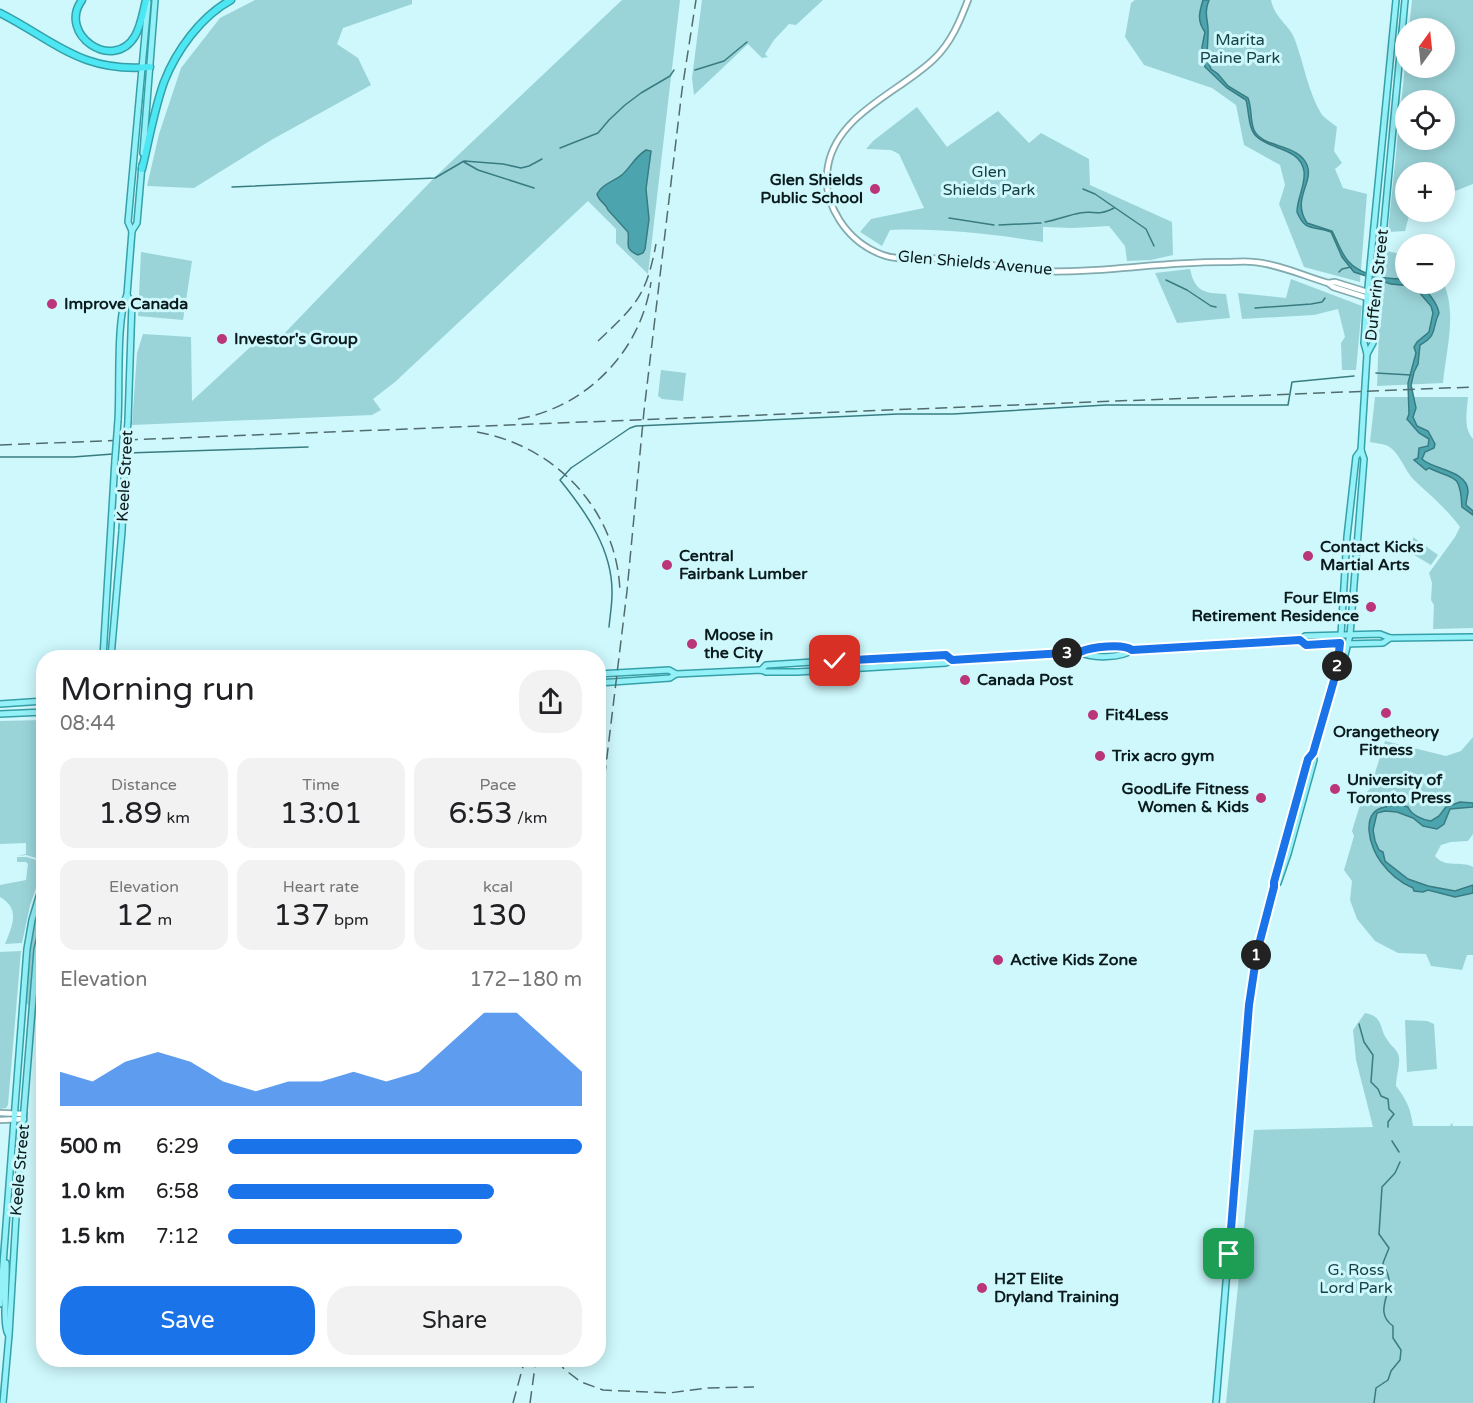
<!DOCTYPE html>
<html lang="en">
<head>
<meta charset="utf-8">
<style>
  :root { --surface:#fff; --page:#f2f2f2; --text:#202124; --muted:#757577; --accent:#1a73e8 }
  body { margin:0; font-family:"Varela Round",sans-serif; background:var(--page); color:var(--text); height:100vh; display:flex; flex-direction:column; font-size:22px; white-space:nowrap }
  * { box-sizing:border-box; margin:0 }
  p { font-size:20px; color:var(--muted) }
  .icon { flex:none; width:33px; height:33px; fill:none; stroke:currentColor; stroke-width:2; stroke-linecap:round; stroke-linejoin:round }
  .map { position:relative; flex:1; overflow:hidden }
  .panel { position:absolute; left:36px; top:650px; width:570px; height:717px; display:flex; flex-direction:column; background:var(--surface); border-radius:24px; box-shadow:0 3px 15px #0003 }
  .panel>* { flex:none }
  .needle { width:39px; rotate:15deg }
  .controls { position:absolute; left:1395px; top:18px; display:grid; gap:12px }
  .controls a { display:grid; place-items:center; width:60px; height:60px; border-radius:50%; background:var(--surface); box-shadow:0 3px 15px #0003; font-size:30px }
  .pin { position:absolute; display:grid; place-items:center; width:51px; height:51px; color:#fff; margin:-26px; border-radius:12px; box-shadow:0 3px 9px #0006 }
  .km { position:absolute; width:30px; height:30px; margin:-15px; border-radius:50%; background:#222; color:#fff; font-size:16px; line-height:30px; text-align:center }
  .round { display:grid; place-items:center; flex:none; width:63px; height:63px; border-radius:24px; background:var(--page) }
  .headline { display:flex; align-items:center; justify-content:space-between; height:102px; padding:0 24px }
  h1 { font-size:33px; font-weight:600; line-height:45px }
  .metrics { display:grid; grid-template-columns:repeat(3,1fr); gap:9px; height:102px; padding:6px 24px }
  .metrics div { display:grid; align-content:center; border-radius:15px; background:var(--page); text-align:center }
  .metrics b { font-size:30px; font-weight:600 }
  .metrics small { font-size:16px; font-weight:400 }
  .metrics p { font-size:16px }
  .chart { height:168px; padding:12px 24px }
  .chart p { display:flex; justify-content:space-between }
  .chart svg { width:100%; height:108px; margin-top:6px; fill:var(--accent); opacity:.7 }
  .action { display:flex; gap:12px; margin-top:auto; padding:12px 24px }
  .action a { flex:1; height:69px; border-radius:24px; background:var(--accent); color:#fff; font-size:24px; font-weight:600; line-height:69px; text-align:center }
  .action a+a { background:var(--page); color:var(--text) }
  ul { padding:0 24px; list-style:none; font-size:20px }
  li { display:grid; grid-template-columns:96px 72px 1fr; align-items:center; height:45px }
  li i { height:15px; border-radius:8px; background:var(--accent) }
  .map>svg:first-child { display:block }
</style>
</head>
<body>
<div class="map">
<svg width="1473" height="1403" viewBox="0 0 1473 1403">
  <rect width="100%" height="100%" fill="#cef8fc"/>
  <g fill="#9ad4d9" fill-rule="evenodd">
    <path d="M255,0h157v4l-69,24 -6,16 21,14 13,27 -98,54 -79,49 -47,-2 12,-52 22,-66 39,-50z"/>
    <path d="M622,0h58l-32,274 -32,-31v-14l-28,-28 -193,181 -22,17 8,11 -9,5 -240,10 5,-72 6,-19 48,3 1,64 66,-61h20l158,-164z"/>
    <path d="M702,0h121l-27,25 -7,-1 -15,16 -9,14 3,3 -6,1 -14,-14 -54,51 -2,-17z"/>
    <path d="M1135,0h136c4,19 19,25 24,40 9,24 13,52 27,75 4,4 10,8 15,12l-3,24 8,12 -7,6 8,19 24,6 -7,88 -56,-15 -25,-63 6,-19 -5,-20 -36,-20 -8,-40 -24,-17 -68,-23 -19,-28 6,-34z"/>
    <path d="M1412,0h61v184l-28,11 -1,-23h-38v40h4l-5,19 -17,1 17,-167 1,3h38v-40h-35zM1406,100h38v40h-38z"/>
    <path d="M917,107l30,40 51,-36 31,32 12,-10 48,26 1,26 82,37 1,33 -22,5 -24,1 -2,-15 -16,-20 -36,2 -30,-1v15c-51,-8 -102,-14 -153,-12l-8,16 -22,-14 11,-13 53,-11 -25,-54 -8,-4 -25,-1 7,-8z"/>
    <path d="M1402,250l3,1 1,33h38c13,32 2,65 -1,99l-66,3 2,-55 2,-10 6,-70 14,3z"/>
    <path d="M141,252l51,9 -9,59 -45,-4z"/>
    <path d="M1190,269c5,23 14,24 36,25l4,24 -53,5 -22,-50z"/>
    <path d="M1291,279l71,27 -6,64h-14l-1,-27 4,-6 -7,-28 -24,6 -72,4 -4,-26 48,5z"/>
    <path d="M661,370l25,3 -3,28 -21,-2 -4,-3z"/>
    <path d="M1375,397h93c-1,14 -5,31 5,42v189l-40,1 1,-24 -3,-5 1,-17 -3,-10 26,-36 5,-10c-13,-18 -30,-32 -46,-47 -9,-9 -14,-27 -26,-34 -4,-2 -13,-3 -18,-4z"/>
    <path d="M1413,537l25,18 -7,10 -22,-13 4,-6z"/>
    <path d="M43,720h1l-1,140 -17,-5 -9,1 9,-2v-11l-26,1v-123z"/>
    <path d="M1473,737v97l-5,7 -17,1 -10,3 -6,11c11,13 25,4 38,11v88h-6l-5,15 -31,-4 -5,-12 -28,-1 -23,-12 -18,-22 -7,-19 2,-19 -8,-11 10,-34 -2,-5 11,-36 7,-6 15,-48 61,15 15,-5z"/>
    <path d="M17,857h9l17,5v7l-13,36 -8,38 -17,1c7,-18 16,-35 -5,-47v-12l26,-5 2,-16 -2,-2h-9z"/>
    <path d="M43,887v26l-4,16 -10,77 -3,-4 6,-68z"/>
    <path d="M21,951l-13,154 -2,3 -6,1v-157z"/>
    <path d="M1365,1013c20,4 13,15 23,28 3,5 10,9 11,16 1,8 -3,20 -3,29 10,13 15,23 17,40h37l2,-3 1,3h20v277h-247l28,-273 119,-3 -17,-67 -3,-30z"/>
    <path d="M1405,1020l22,1 7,3 3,45 -30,3z"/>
  </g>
  <g fill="#4ca5ae" stroke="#387c82" stroke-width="1.5">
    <path d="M1203,0h6c-6,15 0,20 -1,34 0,13 -3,22 3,35l7,5 10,12 20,12c4,10 2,23 6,32 9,19 44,13 53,35 7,18 -16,34 0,58l25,8c5,9 9,22 16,30 13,15 38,18 57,18l1,5c3,0 7,-1 10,0 9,1 22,21 23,29 -8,16 0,21 -19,32l-2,19 -4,8 -3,13 5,23 -3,9 4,9 11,5 7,13 -1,4 -9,4 -3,7c11,11 45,11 46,32 0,4 -2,9 -2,14l7,6v4l-11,-8c-2,-34 -6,-26 -33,-39l-3,2 -12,-10 4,-2 1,-10 9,-2 1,-7 -10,-6 -12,-14 2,-5 -1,-31 8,-30 -2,-6 3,-5 12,-10 4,-19 -2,-7 -13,-15 -7,-5 -20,-2 -37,-12 -12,-15 -11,-25c-18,-7 -25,1 -34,-20 0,-14 9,-27 7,-41 -4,-24 -35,-21 -48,-35 -8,-8 -7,-26 -10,-36l-19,-12 -22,-21 -3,-20 3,-15c-8,-11 -6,-19 -2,-32z"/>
    <path d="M646,150l5,1 -5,38 3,30 -4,30 -2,4 -5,2c-15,-7 -8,-11 -10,-23l-20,-22c-2,-7 -9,-8 -11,-16 6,-11 17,-12 26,-20 9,-9 12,-17 23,-24z"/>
    <path d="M1460,802l13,1v4l-23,2 -6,15 -7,5 -14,-3 -10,-8 -16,-6 -12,-1 -8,2 -4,17 2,11 4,9 4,2 2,9 23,18 20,7 27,5 18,-6v8l-18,4 -27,-7 -5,2 -9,-1 -1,-3c-12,-5 -24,-15 -32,-26 -11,-14 -22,-50 4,-55 8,-2 14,-3 23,0 3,8 15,13 23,14l8,-5 7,-9z"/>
  </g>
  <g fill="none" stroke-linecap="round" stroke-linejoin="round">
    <g stroke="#387c82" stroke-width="1.5">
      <path d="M695,70l29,-9 23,-19"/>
      <path d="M560,148l38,-15 11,-13 16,-15 16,-12 29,-17 4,-6"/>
      <path d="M464,162l14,8 56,18"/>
      <path d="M232,187l203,-9 29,-17 39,3 18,4 8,-2 13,-7"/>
      <path d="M1083,189l12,5 51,35 8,17"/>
      <path d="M949,218l45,7"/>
      <path d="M1045,222c12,-2 23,-7 35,-9 16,-3 16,4 34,-5"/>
      <path d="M999,225l42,-2"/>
      <path d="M1339,272l3,-3 9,-2"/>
      <path d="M1166,280l21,10 24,16 5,1"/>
      <path d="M1255,308l56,-4 11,-2 3,-4"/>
      <path d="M1376,373l35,2"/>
      <path d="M127,453l181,-6"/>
      <path d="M0,457h73l40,-3"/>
      <path d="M609,627c1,-11 3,-22 3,-33 1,-44 -26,-82 -52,-114l11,-12 59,-40 6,-2 262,-12h55l153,-9h182l4,-23 62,-6"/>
      <path d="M1359,1024l5,18 9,13 -2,27 7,7 3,7 7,3 1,10 5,5 -6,8v5"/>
      <path d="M1392,1141l7,11"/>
      <path d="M1374,1403l2,-15 12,-8 3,-9 9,-11 1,-10 -8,-12v-12c-18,-13 -4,-28 -4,-45 0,-7 -4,-12 -6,-18l6,-15 -10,-14 3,-47 13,-14 5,-11"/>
    </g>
    <defs>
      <g id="minor">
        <path d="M968,0c-8,21 -17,43 -34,59 -34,33 -97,55 -106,107 -7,38 19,76 55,89 20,7 42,2 63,4 30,2 60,10 90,12 64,3 127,-10 190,-9 9,0 19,-1 28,0 24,2 50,14 74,21l5,4 44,14"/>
        <path d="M1328,283l7,-1 42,13"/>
        <path d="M0,1113l24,1"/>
        <path d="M0,1120l24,-1"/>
      </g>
      <g id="major">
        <path d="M143,153l12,-153"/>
        <path d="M132,231l5,-8 5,-58"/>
        <path d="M127,295l5,8 -4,118"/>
        <path d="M1367,354l6,-11 32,-343"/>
        <path d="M118,420c2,-28 -2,-104 9,-125l5,-64 -4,-9 20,-220"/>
        <path d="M1300,640l6,5 77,-2 7,-5"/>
        <path d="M1080,652c11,7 42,6 52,-2"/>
        <path d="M103,657l12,-197"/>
        <path d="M111,657l11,-126 3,-72"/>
        <path d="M761,670l5,-5 157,-10h23l6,5"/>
        <path d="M1337,670l6,-7 7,-28 14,-176 -3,-9 6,-96 -3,-11 3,-45 29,-298"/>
        <path d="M598,674l71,-4 7,4"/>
        <path d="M598,683l72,-5 6,-4 85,-4 5,2h31l149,-9 6,-3 128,-8c11,-5 43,-9 52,-2l168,-10 5,-4 75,-2 10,4 83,-1"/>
        <path d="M0,704l44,-3"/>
        <path d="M0,714l44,-2"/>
        <path d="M1274,887l4,-4 10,-29 26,-94 -1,-7"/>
        <path d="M6,1263c1,17 -4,61 2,71"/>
        <path d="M0,1304l27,-355 5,-29 12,-40"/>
        <path d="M3,1403l6,-68 9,-152 19,-233 7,-30"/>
        <path d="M1216,1403l33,-398 8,-53 17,-65v-5l63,-212 4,-35 6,-98 9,-80 5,-7"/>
      </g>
      <g id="highway">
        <path d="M82,0c-25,34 31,73 53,36 6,-10 8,-24 11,-36"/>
        <path d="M0,13c55,28 81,60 150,54"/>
        <path d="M142,169c7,-29 12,-59 22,-87 12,-31 37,-66 67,-82"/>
      </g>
    </defs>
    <use href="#minor" stroke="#83abaf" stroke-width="8"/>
    <use href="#major" stroke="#36a0a9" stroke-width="8"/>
    <use href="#highway" stroke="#36a0a9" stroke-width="9"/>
    <use href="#minor" stroke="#fff" stroke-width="4.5"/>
    <use href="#major" stroke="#94f1f8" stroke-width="5"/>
    <use href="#highway" stroke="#4de7f4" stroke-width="6"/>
    <g stroke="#526c6e" stroke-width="1.5" stroke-dasharray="12 6" stroke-linecap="butt">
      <path d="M598,341c38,-36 48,-44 58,-97"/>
      <path d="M518,419c69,-12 123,-68 133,-137"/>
      <path d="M477,432c79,14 141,79 143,161"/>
      <path d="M0,445l1473,-58"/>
      <path d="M598,831l29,-240 17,-180 38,-321 14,-90"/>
      <path d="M557,1359l7,10 17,13 22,8 66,3 39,-5 46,-1"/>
      <path d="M513,1403l12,-44"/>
      <path d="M530,1403l6,-44"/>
    </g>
    <defs>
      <g id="major-bridge">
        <path d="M125,459l3,-38"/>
        <path d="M115,460l3,-40"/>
      </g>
    </defs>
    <use href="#major-bridge" stroke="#36a0a9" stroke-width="8" stroke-linecap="butt"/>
    <use href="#major-bridge" stroke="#94f1f8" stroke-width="5"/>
  </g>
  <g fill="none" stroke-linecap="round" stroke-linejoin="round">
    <defs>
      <path id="route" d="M835,661l111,-6 6,5 128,-8c11,-5 43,-9 52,-2l168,-10 6,5 34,-2 -3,27 -24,83 -5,6 -34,123v5l-17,65 -8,53 -20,249"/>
    </defs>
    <use href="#route" stroke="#fff" stroke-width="12"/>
    <use href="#route" stroke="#1a73e8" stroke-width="8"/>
  </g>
  <g fill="#ba3579" stroke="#cef8fc" stroke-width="2">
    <circle cx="875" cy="189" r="6"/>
    <circle cx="52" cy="304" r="6"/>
    <circle cx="222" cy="339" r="6"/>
    <circle cx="1308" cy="556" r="6"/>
    <circle cx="667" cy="565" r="6"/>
    <circle cx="1371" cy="607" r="6"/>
    <circle cx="692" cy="644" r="6"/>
    <circle cx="965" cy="680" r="6"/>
    <circle cx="1386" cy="713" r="6"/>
    <circle cx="1093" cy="715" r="6"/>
    <circle cx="1100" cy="756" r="6"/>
    <circle cx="1335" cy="789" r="6"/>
    <circle cx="1261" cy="798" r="6"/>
    <circle cx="998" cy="960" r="6"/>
    <circle cx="982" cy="1288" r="6"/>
  </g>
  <g text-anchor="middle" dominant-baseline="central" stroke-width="6" stroke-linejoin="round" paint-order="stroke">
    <g font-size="16" fill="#174144" stroke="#cef8fc">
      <text x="1240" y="40">Marita<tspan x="1240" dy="18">Paine Park</tspan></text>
      <text x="989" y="172">Glen<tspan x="989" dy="18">Shields Park</tspan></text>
      <text x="1356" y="1270">G. Ross<tspan x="1356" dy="18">Lord Park</tspan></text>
    </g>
    <g font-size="16" font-weight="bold" fill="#0b1b1d" stroke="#cef8fc" text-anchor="start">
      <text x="863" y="180" text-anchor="end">Glen Shields<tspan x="863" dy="18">Public School</tspan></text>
      <text x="64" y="304">Improve Canada</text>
      <text x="234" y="339">Investor's Group</text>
      <text x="1320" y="547">Contact Kicks<tspan x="1320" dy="18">Martial Arts</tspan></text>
      <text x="679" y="556">Central<tspan x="679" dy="18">Fairbank Lumber</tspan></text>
      <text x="1359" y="598" text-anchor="end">Four Elms<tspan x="1359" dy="18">Retirement Residence</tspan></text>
      <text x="704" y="635">Moose in<tspan x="704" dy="18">the City</tspan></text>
      <text x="977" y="680">Canada Post</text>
      <text x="1105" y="715">Fit4Less</text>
      <text x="1386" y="732" text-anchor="middle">Orangetheory<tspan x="1386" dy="18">Fitness</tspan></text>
      <text x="1112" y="756">Trix acro gym</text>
      <text x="1347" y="780">University of<tspan x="1347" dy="18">Toronto Press</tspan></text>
      <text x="1249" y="789" text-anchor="end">GoodLife Fitness<tspan x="1249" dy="18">Women &amp; Kids</tspan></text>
      <text x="1010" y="960">Active Kids Zone</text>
      <text x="994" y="1279">H2T Elite<tspan x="994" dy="18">Dryland Training</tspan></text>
    </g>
    <g font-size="16" fill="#0b1b1d" stroke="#cef8fc">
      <text transform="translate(975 263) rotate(5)">Glen Shields Avenue</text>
      <text transform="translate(1377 285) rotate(-84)">Dufferin Street</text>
      <text transform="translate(125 476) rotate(-87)">Keele Street</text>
      <text transform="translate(20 1170) rotate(-85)">Keele Street</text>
    </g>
  </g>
</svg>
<div class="controls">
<a><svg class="needle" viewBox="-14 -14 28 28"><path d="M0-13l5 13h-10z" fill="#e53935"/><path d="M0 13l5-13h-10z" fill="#757577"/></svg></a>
<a><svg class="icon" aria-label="locate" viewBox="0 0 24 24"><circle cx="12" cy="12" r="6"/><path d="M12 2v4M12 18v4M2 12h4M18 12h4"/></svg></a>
<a>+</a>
<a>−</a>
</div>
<div class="pin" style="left:1229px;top:1254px;background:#1e9e55"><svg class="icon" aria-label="arrive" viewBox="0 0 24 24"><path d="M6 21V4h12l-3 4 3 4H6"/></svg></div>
<div class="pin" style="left:835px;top:661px;background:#d93025"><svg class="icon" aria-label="check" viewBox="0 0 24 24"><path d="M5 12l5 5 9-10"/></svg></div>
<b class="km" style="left:1256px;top:955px">1</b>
<b class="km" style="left:1337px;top:666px">2</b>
<b class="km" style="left:1067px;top:653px">3</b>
<section class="panel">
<div class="headline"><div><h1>Morning run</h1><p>08:44</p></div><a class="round"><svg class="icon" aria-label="share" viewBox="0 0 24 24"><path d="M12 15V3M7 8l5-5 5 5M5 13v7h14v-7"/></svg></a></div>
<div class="metrics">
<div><p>Distance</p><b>1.89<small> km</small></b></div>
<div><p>Time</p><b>13:01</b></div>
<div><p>Pace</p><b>6:53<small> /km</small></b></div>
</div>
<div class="metrics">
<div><p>Elevation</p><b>12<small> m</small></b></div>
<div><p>Heart rate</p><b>137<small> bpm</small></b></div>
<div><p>kcal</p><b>130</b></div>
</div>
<div class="chart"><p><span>Elevation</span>172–180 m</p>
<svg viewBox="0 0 160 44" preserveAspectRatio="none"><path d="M0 44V30L10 34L20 26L30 22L40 26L50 34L60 38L70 34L80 34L90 30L100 34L110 30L120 18L130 6L140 6L150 18L160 30V44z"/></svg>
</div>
<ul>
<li><b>500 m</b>6:29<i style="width:100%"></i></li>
<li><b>1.0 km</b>6:58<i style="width:75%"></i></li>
<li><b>1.5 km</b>7:12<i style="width:66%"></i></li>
</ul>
<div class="action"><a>Save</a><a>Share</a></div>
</section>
</div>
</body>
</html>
